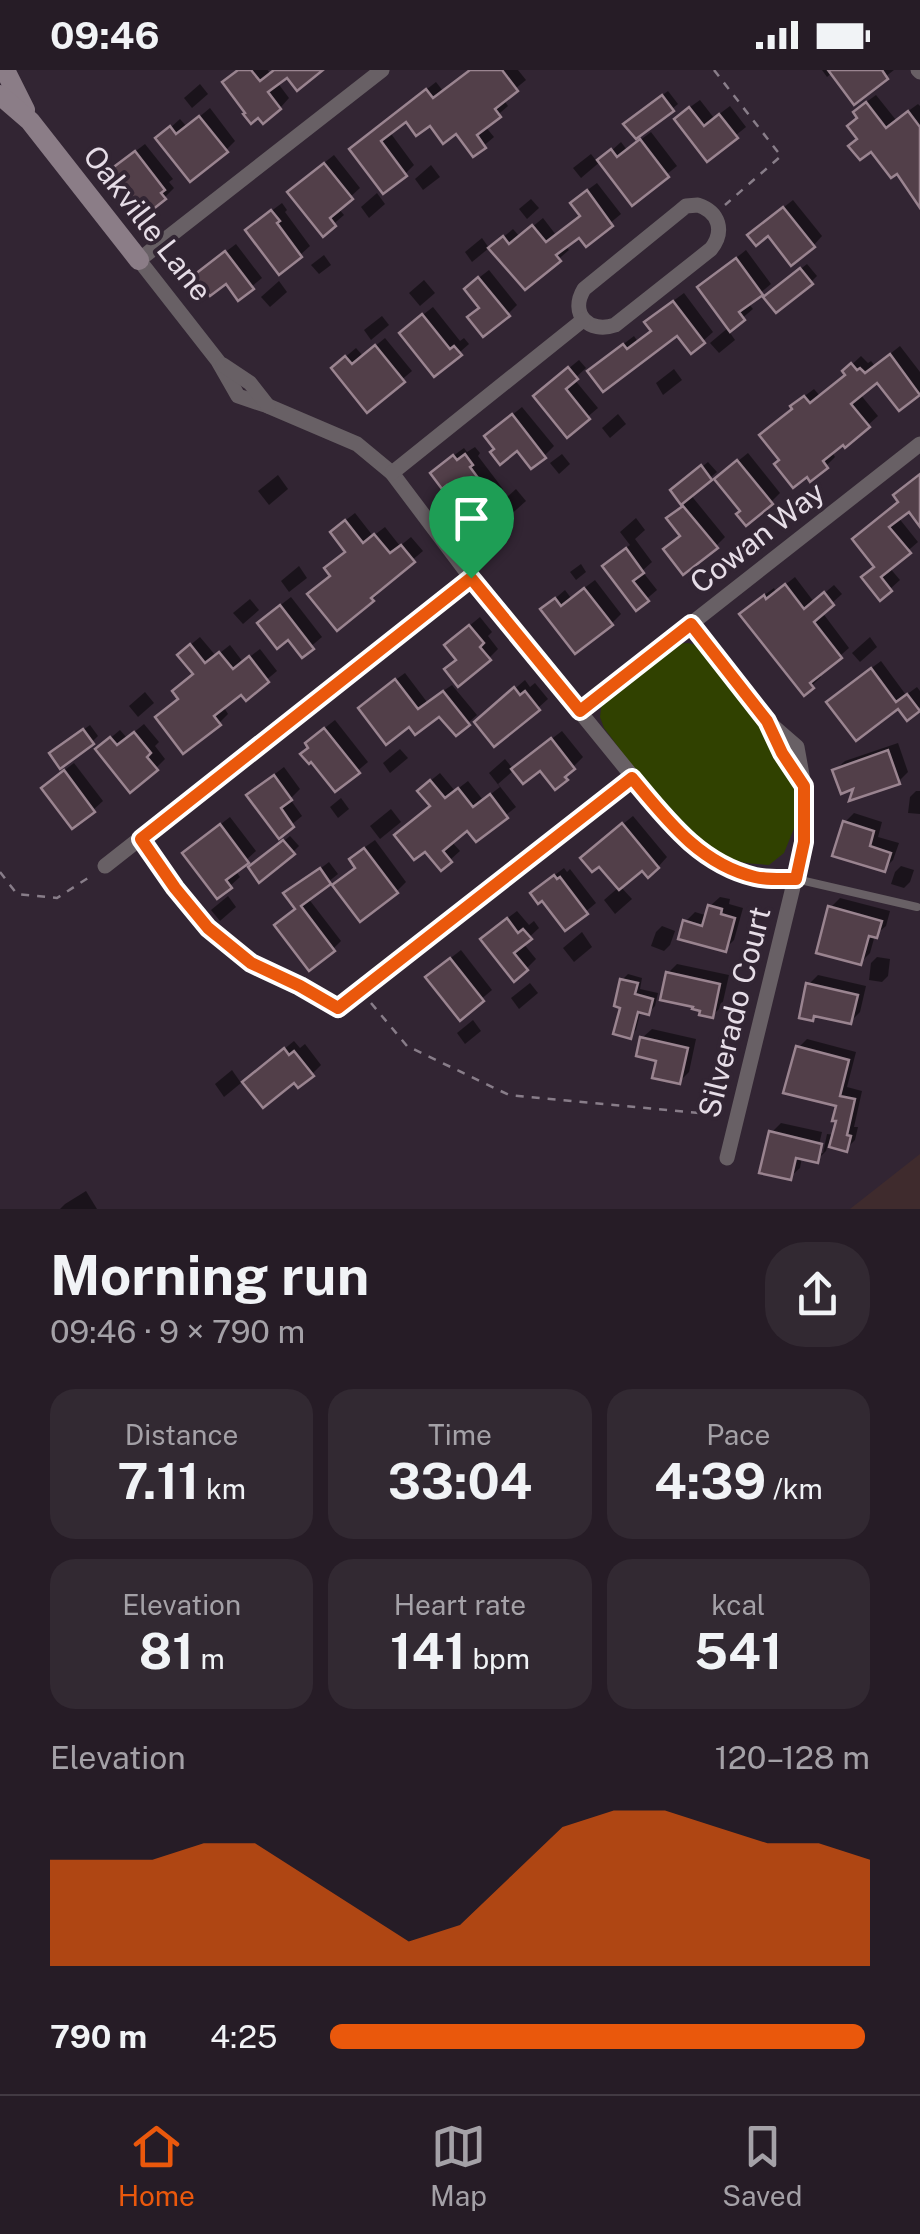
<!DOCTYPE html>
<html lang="en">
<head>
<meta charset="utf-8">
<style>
  :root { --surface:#261c26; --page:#322932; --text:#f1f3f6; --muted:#a4a1a7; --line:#423a43; --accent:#ea580c }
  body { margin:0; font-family:"Public Sans",sans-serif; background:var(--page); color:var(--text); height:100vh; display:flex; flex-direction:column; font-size:38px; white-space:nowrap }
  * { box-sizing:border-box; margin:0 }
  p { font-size:32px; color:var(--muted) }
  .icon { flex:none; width:55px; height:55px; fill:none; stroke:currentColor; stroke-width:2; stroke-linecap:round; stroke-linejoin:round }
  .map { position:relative; height:1139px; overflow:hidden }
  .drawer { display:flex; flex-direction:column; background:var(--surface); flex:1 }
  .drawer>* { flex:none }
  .pin { position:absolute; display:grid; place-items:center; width:85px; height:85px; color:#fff; margin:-102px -42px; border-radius:50% 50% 50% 0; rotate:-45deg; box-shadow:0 0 10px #0007 }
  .pin .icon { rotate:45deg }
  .round { display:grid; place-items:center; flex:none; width:105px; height:105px; border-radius:40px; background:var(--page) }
  .head { display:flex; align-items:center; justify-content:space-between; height:170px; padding:0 50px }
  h1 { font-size:55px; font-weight:700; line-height:75px }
  .stats { display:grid; grid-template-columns:repeat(3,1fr); gap:15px; height:170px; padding:10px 50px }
  .stats div { display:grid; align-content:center; border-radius:25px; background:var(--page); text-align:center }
  .stats b { font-size:50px; font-weight:700 }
  .stats small { font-size:28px; font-weight:400 }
  .stats p { font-size:28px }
  .chart { height:280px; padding:20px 50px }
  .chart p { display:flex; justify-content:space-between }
  .chart svg { width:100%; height:180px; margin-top:10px; fill:var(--accent); opacity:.7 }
  ul { padding:0 50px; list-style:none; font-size:32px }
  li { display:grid; grid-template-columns:160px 120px 1fr; align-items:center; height:75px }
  li i { height:25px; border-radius:12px; background:var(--accent) }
  .status { display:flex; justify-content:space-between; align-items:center; height:70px; padding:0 50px; background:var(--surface); direction:ltr }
  .status svg { height:28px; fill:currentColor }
  .menu { display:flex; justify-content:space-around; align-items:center; height:140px; border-top:2px solid var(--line); background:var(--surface); font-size:28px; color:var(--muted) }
  .menu a { display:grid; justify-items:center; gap:5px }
  .menu .active { color:var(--accent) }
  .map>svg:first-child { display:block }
</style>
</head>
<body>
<div class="status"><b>09:46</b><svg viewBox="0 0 49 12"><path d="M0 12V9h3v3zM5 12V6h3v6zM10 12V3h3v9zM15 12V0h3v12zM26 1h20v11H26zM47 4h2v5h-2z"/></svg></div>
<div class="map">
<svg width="920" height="1139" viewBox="0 0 920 1139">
  <rect width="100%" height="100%" fill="#322533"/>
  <path fill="#3f2b2d" d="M920,1084v55h-70z"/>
  <path fill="#304100" d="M688,573l13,3 61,79 33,58v43l-11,27 -15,12c-10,-1 -22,-1 -31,-4 -56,-16 -100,-89 -134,-133l-4,-11 2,-17 70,-56z"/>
  <g fill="#0007">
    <path d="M239,0h29l2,4 5,-4h44l-31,4 -11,8 12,16 -9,10z"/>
    <path d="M471,0h47l8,10 -23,19 5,7 -23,20 9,11 -20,17 -18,-23 -25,-9 -25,-4 -17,13 25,34 -9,9 -44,-33 75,-59 7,9z"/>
    <path d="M822,0h72l-40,31 -21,-29 -6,5z"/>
    <path d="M200,14l8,10 -16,14 -8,-10z"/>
    <path d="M668,21l10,13 -6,5 -40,9z"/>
    <path d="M876,25l20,25 22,-16 2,2v97l-22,-33 -39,-32v-21l6,-14z"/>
    <path d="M700,30l14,18 16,-12 16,21 -38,31 -22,-48z"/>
    <path d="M210,38l25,33 -9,9 -67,-12 21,-19 7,8z"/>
    <path d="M651,62l26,34 -44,36 -32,-41 -20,17 -8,-10 18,-14 7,9 23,-21 6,8z"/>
    <path d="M145,74l28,35 -4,3 5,6 -9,9 -27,2 -14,-39z"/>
    <path d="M334,85l26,33 -22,20 6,7 -21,18 -24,-50z"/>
    <path d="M431,95l9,12 -17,13 -8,-11z"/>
    <path d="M597,113l24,31 -35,29 -7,-9 -14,11 4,5 -43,37 -25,-48 12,-10 7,8 23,-19 13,17 26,-20v-21z"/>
    <path d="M377,123l8,11 -16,14 -8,-11z"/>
    <path d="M531,129l8,9 -12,11 -8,-10z"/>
    <path d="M793,130l29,36 -9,10 -53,-20z"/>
    <path d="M282,133l5,7 -2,2 25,34 -10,9 -42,-34z"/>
    <path d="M482,168l7,10 -17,14 -7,-10z"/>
    <path d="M236,174l26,34 -23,19 -13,-17 -19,-14z"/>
    <path d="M746,180l25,34 -23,19 5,6 -25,21 7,10 -16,13 -9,-10 19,-16 -29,-40z"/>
    <path d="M324,185l7,10 -12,9 -8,-9z"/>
    <path d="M807,194l10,12 -6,6 -39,9z"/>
    <path d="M489,200l28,35 -9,9 -27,-8 -5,-26z"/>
    <path d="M424,210l11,13 -15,13 -11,-13z"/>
    <path d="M279,211l8,11 -17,15 -9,-10z"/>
    <path d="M684,223l29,39 -10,9 -25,-9 -78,30 34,-26 4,6 15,-12 4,-17z"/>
    <path d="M433,237l27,34 4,-3 5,6 -34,30 -24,-50z"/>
    <path d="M382,246l7,9 -18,15 -7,-10z"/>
    <path d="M385,268l27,33 -45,38 -24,-50 13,-11 7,8z"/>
    <path d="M900,276l20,26v20l-20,16 -23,-29 -17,15 18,22 -10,9 -37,26 4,6 -9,9 -45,-6 13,-52 8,-10 12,-9 6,7 28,-22 -3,-3 16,-15 7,7 3,-2 4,5z"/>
    <path d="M579,290l7,8 -12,11 24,29 -31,26 -21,-47z"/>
    <path d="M674,299l8,11 -19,15 -7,-12z"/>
    <path d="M522,337l32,39 -10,10 -26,-8h-21v-21z"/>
    <path d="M618,344l8,10 -16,14 -8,-10z"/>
    <path d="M475,377l5,6 -2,3 25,33 -31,26 -30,-51 22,-16 3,4z"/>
    <path d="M748,383l32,40 -9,9 -28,8 -16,-40z"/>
    <path d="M562,384l8,10 -11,10 -9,-11z"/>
    <path d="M708,392l9,10 -27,22 35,43 -9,9 -34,-11 -3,-26 5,-4 -11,-15z"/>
    <path d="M920,404v49l-11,-15 -11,9 20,25 -29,25 11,13 -20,18 -4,-32 -21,-27 45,-38z"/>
    <path d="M278,405l10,14 -19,16 -11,-14z"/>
    <path d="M516,419l10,12 -19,17 -10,-12z"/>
    <path d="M355,443l18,23 12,-9 15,19 11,-9 12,14 -44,37 3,2 -9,9 -36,29 -4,-53 14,-24 -5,-28z"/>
    <path d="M636,448l9,12 -10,9 17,23 -10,9 15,19 -20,17 -22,-51 15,-11 -10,-13z"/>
    <path d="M581,494l5,8 -10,8 -6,-8z"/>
    <path d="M299,496l8,12 -18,14 -8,-11z"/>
    <path d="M795,507l19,25 20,-17 8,9 -20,18 27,36 -30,26 2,3 -17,16 -53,-88 23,-17 2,4z"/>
    <path d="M595,510l26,34 -9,9 -69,-14 22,-19 6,8z"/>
    <path d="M291,527l31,40 -20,17 -33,-40z"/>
    <path d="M250,529l9,11 -16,14 -10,-11z"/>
    <path d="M480,547l12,15 -4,4 10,13 -9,9 -31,1 -1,-23z"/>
    <path d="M200,567l16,19 14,-11 13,17 17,-13 17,22 -31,26 -4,-5 -19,14 5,8 -9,9 -39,-25 15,-25 -6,-27z"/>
    <path d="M870,567l7,10 -17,15 -8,-9z"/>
    <path d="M881,591l25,34 11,-8 3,4v16l-13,10 -9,-11 -60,-13z"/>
    <path d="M405,603l22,29 25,-17 25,30 -9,8 -28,-10 -30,11 -41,-25z"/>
    <path d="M525,610l5,7 5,-4 13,16 -10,9 -52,5z"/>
    <path d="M145,622l9,11 -16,14 -9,-11z"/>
    <path d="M335,650l33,42 -32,27 -25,-42 6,-13z"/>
    <path d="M144,654l15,18 -4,4 10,13 -9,9 -48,-28 12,-10 7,8z"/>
    <path d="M90,655l8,11 -6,6 -34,6z"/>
    <path d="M562,661l21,26 -9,9 2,3 -20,17 -15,-18 -17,-8z"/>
    <path d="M898,673l10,29 -9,9 -42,4 -22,-15 10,-9z"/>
    <path d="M400,679l8,9 -18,15 -7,-10z"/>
    <path d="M505,689l9,11 -16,14 18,23 -40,32 -8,-11 -17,13 9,10 -19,17 -12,-86 11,-9 15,18 13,-10 15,19 17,-13 -11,-14z"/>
    <path d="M74,693l29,38 -10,9 -39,-32z"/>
    <path d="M284,697l16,22 -10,10 12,17 -23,19 -20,-49z"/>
    <path d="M916,721h4v23l-12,-1 2,-16z"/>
    <path d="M341,728l8,11 -11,9 -8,-11z"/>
    <path d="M391,739l10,13 -21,17 -10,-13z"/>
    <path d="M854,743l28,9 -4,15 21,6 -6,17 -9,9 -39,-47z"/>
    <path d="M633,746l34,41 -9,10h-16l-22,19 12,13 -17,15 -11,-14 15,-13 -26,-39z"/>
    <path d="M230,747l26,34 -21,19 5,7 -10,9 -35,-42z"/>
    <path d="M290,766l9,10 -6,6 -36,10z"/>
    <path d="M375,770l31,42 -10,10 -35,-42z"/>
    <path d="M329,792l9,12 -30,24 33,43 -8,8 -47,-56 25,-20 1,2z"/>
    <path d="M901,796l13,4 -4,12 -6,6 -13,-4 4,-12z"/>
    <path d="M564,798l3,4 3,-3 26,34 -30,25 -23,-44z"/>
    <path d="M228,826l8,11 -16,14 -9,-11z"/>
    <path d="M720,827l10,2 -1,5 14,4 -9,32 -9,9 -40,-27 10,-10 13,4 2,-10z"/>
    <path d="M840,828l50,13 -4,15 -11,9 -5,18 -10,10 -29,-56z"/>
    <path d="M517,841l12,14 5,-4 5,7 -16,15 13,16 -9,9 -35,-38z"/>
    <path d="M662,856l13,5 -5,14 -6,6 -13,-5 5,-14z"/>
    <path d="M582,862l10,15 -18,15 -11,-14z"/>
    <path d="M461,880l31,40 -32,27 -22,-49z"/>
    <path d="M877,887l13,2 -2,17 -6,6 -13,-2 2,-17z"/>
    <path d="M677,894l52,11 -7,31 -10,10 -9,-7 -35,-36z"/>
    <path d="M628,904l14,4 -2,11 18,4 -3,13 -6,6 -8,-2 -5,20 -6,6 -7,-30 -1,-26z"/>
    <path d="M818,905l48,11 -6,26 -10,10 -33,-8 -5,4 -3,-34z"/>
    <path d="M530,913l8,10 -19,16 -8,-11z"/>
    <path d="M473,950l8,11 -16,13 -8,-11z"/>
    <path d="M652,959l44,10 -7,33 -9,9 -38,-43z"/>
    <path d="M807,969l49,13 -9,35 15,4 -8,36h4l-3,13 -9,9 -18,-5 -2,7 -9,9 -15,-3 -2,11 -10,9 -18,-45 9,-9 41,9 -5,21h6l4,-19 8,1 3,-30 -40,-57z"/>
    <path d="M294,971l6,7 5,-4 16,21 -9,9 -17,6 -40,-7z"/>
    <path d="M232,1000l9,13 -17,14 -9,-13z"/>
    <path d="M86,1121l11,18h-37l5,-5z"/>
  </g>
  <g fill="#523f49" stroke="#9a8490" stroke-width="2.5">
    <path d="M238,0h13l9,11 14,-11h49l-26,21 -10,-13 -19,14 13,17 -18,15 -5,-6 -7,6 -8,-10 2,-1 -23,-31z"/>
    <path d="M470,0h32l16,21 -23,18 6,8 -24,18 9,13 -13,9 -17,-23 -13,10 -13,-18 -14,10 -10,-14 -25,19 26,35 -24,18 -34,-45 77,-60 7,9z"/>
    <path d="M828,0h54l6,9 -34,26z"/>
    <path d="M662,25l12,16 -38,28 -13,-15z"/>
    <path d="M866,32l20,26 22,-17 12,16v81l-23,-34 -6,4 -20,-26 -11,8 -12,-14 9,-7 -10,-13 10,-8 -4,-6z"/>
    <path d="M689,37l15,19 15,-12 19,24 -31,24 -33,-43z"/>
    <path d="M199,46l29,36 -38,30 -35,-44 15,-12 6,8z"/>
    <path d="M640,69l29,38 -37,29 -35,-46 14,-11 6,8z"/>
    <path d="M135,81l30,39 -4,3 5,6 -24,19 -11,-15 4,-3 -24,-31z"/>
    <path d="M324,93l29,36 -23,19 6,8 -13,11 -36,-45z"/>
    <path d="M587,120l26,36 -27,21 -7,-9 -23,17 5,6 -36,29 -37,-42 15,-12 6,8 23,-19 14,17 34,-26 -10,-13z"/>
    <path d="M783,137l32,40 -24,19 -23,-30 -12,10 -9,-11z"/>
    <path d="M271,140l9,11 -3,2 25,34 -23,18 -34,-45z"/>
    <path d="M225,181l29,38 -16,12 -12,-17 -16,12 -16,-21z"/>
    <path d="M736,188l27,37 -24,17 6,8 -15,12 -33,-45z"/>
    <path d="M800,198l13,16 -37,29 -13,-16z"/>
    <path d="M478,207l32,39 -27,21 -16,-20 12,-9 -15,-19z"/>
    <path d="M673,231l32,42 -14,11 -14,-18 -74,56 -16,-21 36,-27 4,5 24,-18 -7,-9z"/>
    <path d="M422,244l28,35 4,-3 8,9 -28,22 -35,-44z"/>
    <path d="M375,275l30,37 -38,31 -36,-45 14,-12 7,8z"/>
    <path d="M890,284l30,41 -21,16 -22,-28 -26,21 19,23 -25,21 -2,-3 -20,16 5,7 -18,14 -3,-5 -14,11 -19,-24 5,-4 -20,-25 33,-26 -2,-3 14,-10 6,7 35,-28 -3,-4 9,-8 6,7 3,-2 5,5z"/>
    <path d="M568,297l10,12 -12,10 24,30 -23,19 -34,-42z"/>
    <path d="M512,344l34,44 -15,11 -14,-18 -17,14 -10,-13 4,-3 -10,-13z"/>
    <path d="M465,384l8,11 -3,2 25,34 -23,17 -25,-33 -5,4 -12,-16 23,-18 4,5z"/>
    <path d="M737,390l36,44 -27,22 -10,-12 4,-3 -26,-32z"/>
    <path d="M701,395l11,15 -31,25 -11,-15z"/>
    <path d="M920,404v53l-11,-15 -20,15 22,26 -30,24 11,14 -12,10 -19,-24 13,-10 -22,-28 46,-37 -5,-7z"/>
    <path d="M683,436l35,42 -35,27 -20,-26 17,-13 -14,-18z"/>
    <path d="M345,450l18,23 11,-9 16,19 11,-8 14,17 -44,36 3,3 -37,30 -30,-37 23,-18 -6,-8 21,-16 -15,-20z"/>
    <path d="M626,478l18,25 -11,8 16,20 -13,10 -34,-45z"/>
    <path d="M785,514l19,25 20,-17 10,13 -20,17 28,36 -32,25 4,5 -10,8 -65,-82 25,-19 2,4z"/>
    <path d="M584,518l29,37 -38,29 -35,-45 15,-11 6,8z"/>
    <path d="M280,535l34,44 -12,9 -14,-18 -11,9 -20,-26z"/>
    <path d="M469,555l15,18 -4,4 11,13 -33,27 -14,-18 12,-9 -12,-15z"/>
    <path d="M190,574l15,19 14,-11 14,17 16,-13 20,26 -23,19 -5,-6 -27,21 7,9 -38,29 -28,-37 23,-18 -6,-8 21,-17 -16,-19z"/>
    <path d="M871,598l25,34 11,-8 13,17 -13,10 -9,-12 -42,32 -30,-39z"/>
    <path d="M395,609l23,30 25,-18 27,34 -14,11 -17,-19 -24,18 -6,-8 -23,18 -28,-37z"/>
    <path d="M514,617l6,8 5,-4 15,19 -46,37 -20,-25z"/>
    <path d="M324,658l36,45 -25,19 -24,-30 -2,2 -9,-10 8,-6 -3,-5z"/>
    <path d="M83,659l11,15 -34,25 -11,-16z"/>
    <path d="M134,662l17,21 -4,4 11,13 -28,23 -35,-44 15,-12 7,8z"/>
    <path d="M551,668l24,31 -10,8 3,3 -13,10 -15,-19 -17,13 -12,-15z"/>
    <path d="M888,680l12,34 -51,17 4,-12 -12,5 -9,-24z"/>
    <path d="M64,700l31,42 -23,17 -31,-41z"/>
    <path d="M274,705l18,25 -11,8 13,19 -15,12 -33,-44z"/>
    <path d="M430,710l15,18 13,-10 15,19 17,-13 18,24 -32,24 -9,-11 -24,20 9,11 -11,9 -16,-19 -11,8 -20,-25 36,-29 -13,-15z"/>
    <path d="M843,751l31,10 -4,15 21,7 -6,19 -53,-16z"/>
    <path d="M622,753l37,45 -11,10 -6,-7 -23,19 -20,-23 -7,5 -12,-14z"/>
    <path d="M220,754l29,39 -23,17 6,8 -15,11 -35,-46z"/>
    <path d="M283,770l12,14 -36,29 -11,-16z"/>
    <path d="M364,778l34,45 -38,29 -28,-37 23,-17 -6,-9z"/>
    <path d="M320,798l11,16 -30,22 34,45 -26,20 -35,-46 21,-16 -12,-16z"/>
    <path d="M554,805l3,4 3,-2 28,37 -23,17 -23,-30 -4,3 -8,-11z"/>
    <path d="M708,835l14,4 -1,5 14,4 -9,34 -48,-13 5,-19 19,6z"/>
    <path d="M828,836l54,15 -5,17 -8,-2 -8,29 -45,-12z"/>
    <path d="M507,848l11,15 5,-4 9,10 -18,14 14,17 -14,12 -34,-43z"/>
    <path d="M450,888l34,43 -24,20 -35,-44z"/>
    <path d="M666,902l54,12 -7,34 -14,-3 1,-4 -8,-2 1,-2 -33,-7z"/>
    <path d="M620,909l18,4 -3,11 18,5 -4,16 -11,-3 -7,27 -18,-5 7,-26 -6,-2z"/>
    <path d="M806,913l52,12 -7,29 -37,-8 -1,5 -14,-3z"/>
    <path d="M640,967l48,11 -8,36 -28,-6 4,-17 -20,-5z"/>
    <path d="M796,976l53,14 -9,36 15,3 -8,36 4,1 -4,16 -18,-5 7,-26h-4l4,-15 -53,-13z"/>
    <path d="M284,978l5,7 5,-4 20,25 -16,12 -4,-5 -31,25 -21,-26z"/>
    <path d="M769,1061l53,13 -4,19 -22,-5 -5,22 -32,-7z"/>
  </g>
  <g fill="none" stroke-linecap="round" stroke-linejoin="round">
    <g stroke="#887d89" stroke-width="2.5" stroke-dasharray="8 8" stroke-linecap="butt">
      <path d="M714,0l67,86 -56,49"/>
      <path d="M0,802l17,22 40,4 34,-22"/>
      <path d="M371,933l36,43 102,49 212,20"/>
    </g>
    <g stroke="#686065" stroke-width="8">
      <path d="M141,769l34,49 33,40 43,35 49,22 38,23"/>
      <path d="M796,809l121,28"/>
    </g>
    <g stroke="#686065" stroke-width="15">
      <path d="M382,0l-243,190 79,101 20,35 30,10 89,38 35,29 79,105 205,252 38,32 43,16 39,1"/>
      <path d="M918,0l2,2"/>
      <path d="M698,135c21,7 27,26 13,44l-96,76c-26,9 -46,-11 -31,-36l96,-78 6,-5z"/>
      <path d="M223,295l27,18 18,23"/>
      <path d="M392,403l191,-153"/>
      <path d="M691,554l76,97 30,26 7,39v56l-77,316"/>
      <path d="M580,641l340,-267"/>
      <path d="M771,659l11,24 17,25"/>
      <path d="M105,796l366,-288"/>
      <path d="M338,938l295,-230"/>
    </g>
    <g stroke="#8b7d87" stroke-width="20">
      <path d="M5,0l20,40"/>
      <path d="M0,25l30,26 109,139"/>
    </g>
  </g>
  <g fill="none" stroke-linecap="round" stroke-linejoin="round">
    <defs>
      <path id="route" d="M471,508l109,133 111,-87 76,97 15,32 22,33v56l-8,37c-13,0 -28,1 -41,-2 -55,-13 -88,-57 -123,-99l-294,230 -38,-22 -49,-23 -43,-35 -33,-40 -34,-49z"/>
    </defs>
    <use href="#route" stroke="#fff" stroke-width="20"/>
    <use href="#route" stroke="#ea580c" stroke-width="12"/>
  </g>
  <g text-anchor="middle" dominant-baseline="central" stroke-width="8" stroke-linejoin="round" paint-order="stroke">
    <g font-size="30" fill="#e6dde7" stroke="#322533">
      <text transform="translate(148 153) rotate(52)">Oakville Lane</text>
      <text transform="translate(757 467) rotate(-38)">Cowan Way</text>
      <text transform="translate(734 942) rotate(-76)">Silverado Court</text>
    </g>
  </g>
</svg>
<div class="pin" style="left:471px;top:508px;background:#1e9e55"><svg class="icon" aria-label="arrive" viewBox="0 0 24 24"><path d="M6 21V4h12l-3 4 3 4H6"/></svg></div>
</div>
<section class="drawer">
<div class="head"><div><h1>Morning run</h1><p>09:46 · 9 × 790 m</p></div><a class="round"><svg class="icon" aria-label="share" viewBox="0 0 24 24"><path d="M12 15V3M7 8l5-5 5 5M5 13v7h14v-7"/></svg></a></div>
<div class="stats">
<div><p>Distance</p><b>7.11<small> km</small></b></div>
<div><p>Time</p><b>33:04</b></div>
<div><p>Pace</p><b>4:39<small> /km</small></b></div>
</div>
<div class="stats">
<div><p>Elevation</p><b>81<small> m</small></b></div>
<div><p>Heart rate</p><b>141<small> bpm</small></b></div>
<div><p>kcal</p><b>541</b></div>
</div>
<div class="chart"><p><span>Elevation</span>120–128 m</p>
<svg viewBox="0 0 160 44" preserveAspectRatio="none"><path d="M0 44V18L10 18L20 18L30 14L40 14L50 22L60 30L70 38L80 34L90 22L100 10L110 6L120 6L130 10L140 14L150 14L160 18V44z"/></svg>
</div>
<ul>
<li><b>790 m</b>4:25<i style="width:99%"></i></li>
</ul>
</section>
<nav class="menu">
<a class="active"><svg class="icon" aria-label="home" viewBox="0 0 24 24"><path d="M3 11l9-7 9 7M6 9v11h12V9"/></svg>Home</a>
<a><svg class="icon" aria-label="map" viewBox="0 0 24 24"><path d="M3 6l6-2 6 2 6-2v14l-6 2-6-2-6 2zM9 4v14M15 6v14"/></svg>Map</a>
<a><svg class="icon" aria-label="saved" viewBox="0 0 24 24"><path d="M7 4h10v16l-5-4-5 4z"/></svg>Saved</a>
</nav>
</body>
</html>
